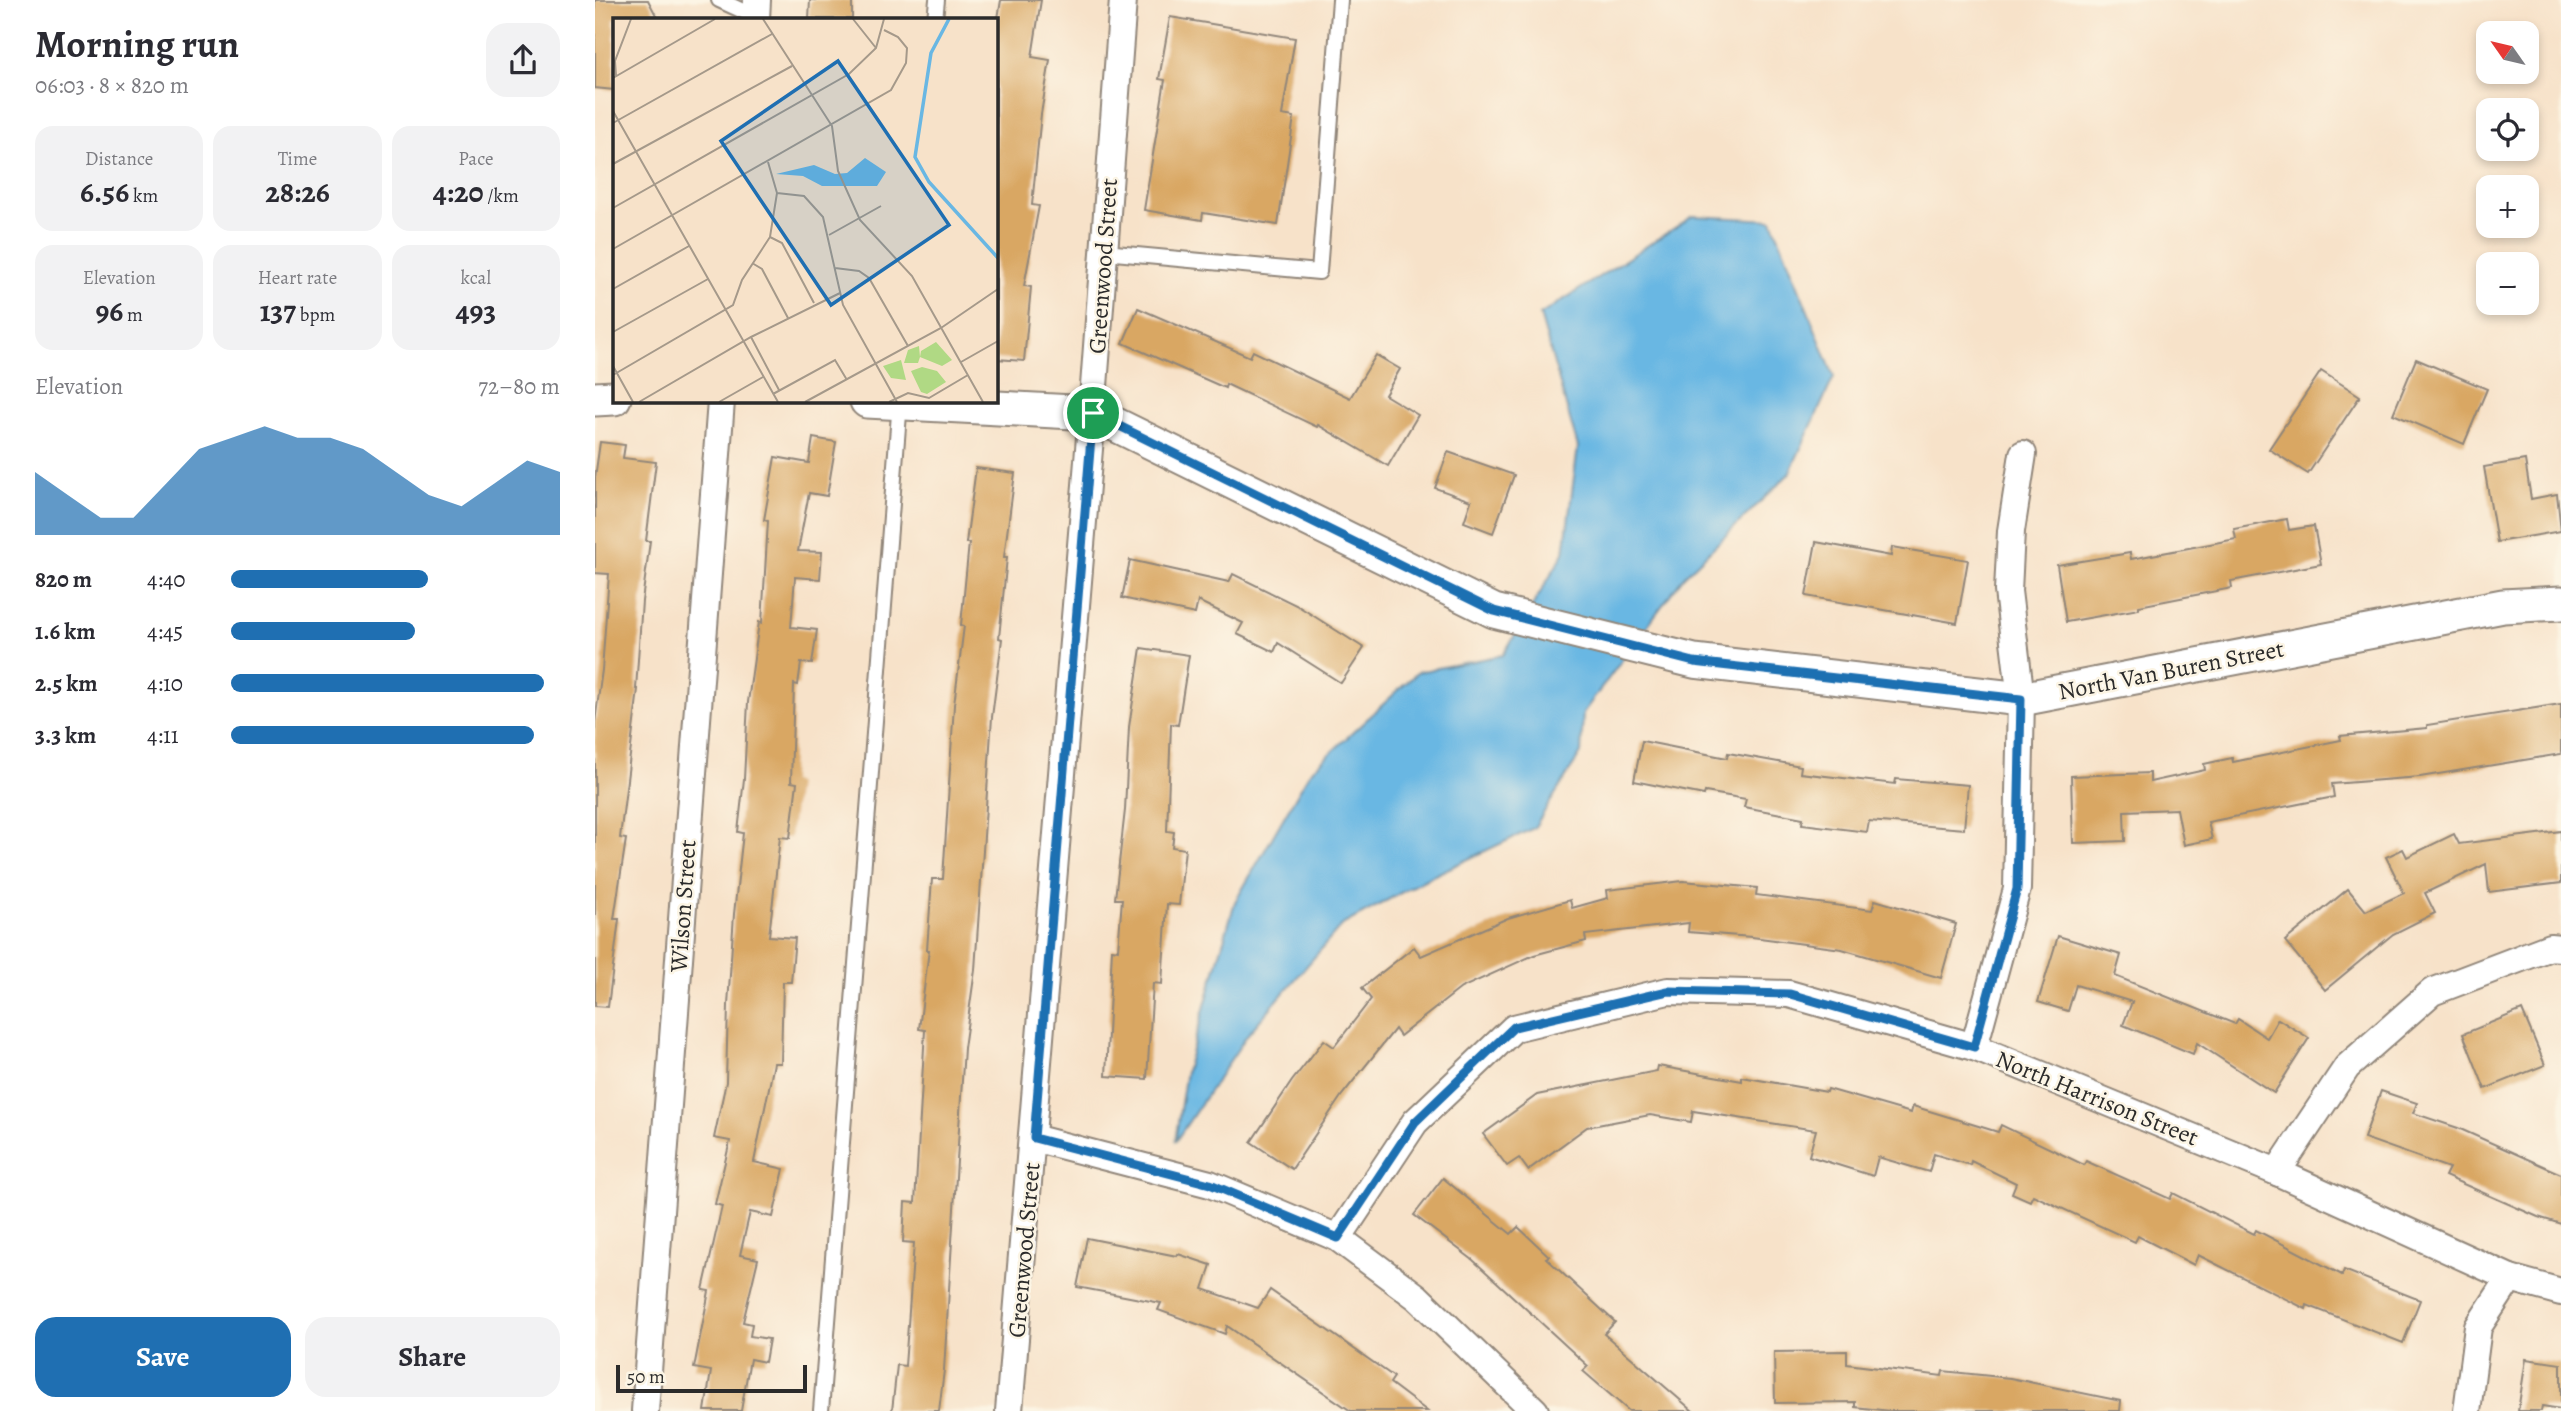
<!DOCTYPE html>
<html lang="en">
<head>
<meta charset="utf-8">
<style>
  :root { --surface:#fff; --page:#f2f2f3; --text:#2b2b33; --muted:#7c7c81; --accent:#1f6fb2 }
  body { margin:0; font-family:Alegreya,serif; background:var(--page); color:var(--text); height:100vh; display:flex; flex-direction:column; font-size:26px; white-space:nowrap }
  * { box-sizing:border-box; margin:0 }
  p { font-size:23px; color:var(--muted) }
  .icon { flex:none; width:38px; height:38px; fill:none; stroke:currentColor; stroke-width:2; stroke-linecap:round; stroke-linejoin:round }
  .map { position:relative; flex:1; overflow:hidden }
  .details { display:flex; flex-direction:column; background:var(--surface); width:595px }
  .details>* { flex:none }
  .needle { width:46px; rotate:304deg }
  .buttons { position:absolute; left:1881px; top:21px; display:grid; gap:14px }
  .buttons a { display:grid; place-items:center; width:63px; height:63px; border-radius:14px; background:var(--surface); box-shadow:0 4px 10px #0003; font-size:35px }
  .scale { position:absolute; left:21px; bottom:18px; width:191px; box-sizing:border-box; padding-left:7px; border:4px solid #2b2b2b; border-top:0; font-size:19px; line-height:24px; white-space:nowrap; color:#2b2b2b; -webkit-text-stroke:5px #fcf5e5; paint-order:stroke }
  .pin { position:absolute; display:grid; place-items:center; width:60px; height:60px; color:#fff; margin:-30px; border:4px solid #fff; border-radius:50%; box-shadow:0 2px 7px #0007 }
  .round { display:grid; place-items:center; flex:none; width:74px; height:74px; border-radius:21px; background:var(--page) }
  .headline { display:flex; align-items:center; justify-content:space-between; height:119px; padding:0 35px }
  h1 { font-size:38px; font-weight:700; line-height:52px }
  .stats { display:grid; grid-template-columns:repeat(3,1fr); gap:10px; height:119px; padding:7px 35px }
  .stats div { display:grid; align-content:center; border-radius:18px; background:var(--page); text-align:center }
  .stats b { font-size:30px; font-weight:700 }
  .stats small { font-size:19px; font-weight:400 }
  .stats p { font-size:19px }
  .chart { height:196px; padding:14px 35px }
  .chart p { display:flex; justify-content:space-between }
  .chart svg { width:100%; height:126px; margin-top:7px; fill:var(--accent); opacity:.7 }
  .primary-button { display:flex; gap:14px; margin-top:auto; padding:14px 35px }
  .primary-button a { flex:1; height:80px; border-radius:21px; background:var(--accent); color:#fff; font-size:28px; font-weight:700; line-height:80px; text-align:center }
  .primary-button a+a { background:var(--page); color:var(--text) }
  ul { padding:0 35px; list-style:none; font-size:23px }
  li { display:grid; grid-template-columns:112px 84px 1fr; align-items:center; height:52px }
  li i { height:18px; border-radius:9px; background:var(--accent) }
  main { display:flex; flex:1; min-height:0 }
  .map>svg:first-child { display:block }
</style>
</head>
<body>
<main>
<section class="details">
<div class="headline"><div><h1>Morning run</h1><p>06:03 · 8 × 820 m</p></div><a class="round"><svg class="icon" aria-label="share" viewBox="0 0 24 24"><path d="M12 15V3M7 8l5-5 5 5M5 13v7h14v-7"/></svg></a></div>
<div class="stats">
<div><p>Distance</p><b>6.56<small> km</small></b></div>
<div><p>Time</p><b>28:26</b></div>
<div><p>Pace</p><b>4:20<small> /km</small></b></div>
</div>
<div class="stats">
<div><p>Elevation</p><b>96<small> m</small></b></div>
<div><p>Heart rate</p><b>137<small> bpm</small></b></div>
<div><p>kcal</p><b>493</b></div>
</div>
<div class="chart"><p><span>Elevation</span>72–80 m</p>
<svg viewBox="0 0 160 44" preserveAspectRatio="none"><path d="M0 44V22L10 30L20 38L30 38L40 26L50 14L60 10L70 6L80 10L90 10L100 14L110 22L120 30L130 34L140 26L150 18L160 22V44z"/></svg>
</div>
<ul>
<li><b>820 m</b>4:40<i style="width:60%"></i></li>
<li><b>1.6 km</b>4:45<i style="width:56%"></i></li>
<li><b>2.5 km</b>4:10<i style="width:95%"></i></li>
<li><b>3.3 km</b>4:11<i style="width:92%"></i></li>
</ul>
<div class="primary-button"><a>Save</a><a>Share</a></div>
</section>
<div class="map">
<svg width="1966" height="1411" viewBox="0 0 1966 1411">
  <rect width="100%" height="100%" fill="#fcf5e5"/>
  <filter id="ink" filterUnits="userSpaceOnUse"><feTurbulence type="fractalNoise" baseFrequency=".0143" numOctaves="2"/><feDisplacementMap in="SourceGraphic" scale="14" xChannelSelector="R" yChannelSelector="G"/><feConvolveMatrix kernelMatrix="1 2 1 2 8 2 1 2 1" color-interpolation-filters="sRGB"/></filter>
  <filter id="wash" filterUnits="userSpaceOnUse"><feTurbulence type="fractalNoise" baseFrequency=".00686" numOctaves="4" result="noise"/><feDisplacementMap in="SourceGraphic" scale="28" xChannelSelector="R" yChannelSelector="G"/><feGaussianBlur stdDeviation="1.57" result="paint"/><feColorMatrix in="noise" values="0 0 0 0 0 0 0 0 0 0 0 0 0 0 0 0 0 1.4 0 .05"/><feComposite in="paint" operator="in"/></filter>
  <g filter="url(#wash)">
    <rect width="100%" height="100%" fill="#f7e2c9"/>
    <path fill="#69b7e3" stroke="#4a7187" stroke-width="2" d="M1098,216l79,4 62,157 -45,97 -105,102 -101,137 -2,40 -47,75 -108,51 -84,46 -94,109 -73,108 11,-71 49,-169 75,-130 108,-100 85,-17 61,-102 14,-106 -38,-132z"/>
    <g id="blocks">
      <g fill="#d9a763">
        <path d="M0,0h53l10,19h-44v71l-19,-2z"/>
        <path d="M215,0h42v19h-43z"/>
        <path d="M406,0h40l-9,57 18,3 -9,54 -9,91 7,1 -15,80 7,1 -7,74 -28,-2v-328z"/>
        <path d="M575,17l125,21 -13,77 12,2 -16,108 -75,-12 -1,7 -58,-10 21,-130 -6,-1z"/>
        <path d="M543,308l112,49 3,-6 97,47 26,-43 24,14 -15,26 33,20 -30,51 -70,-41 -1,2 -91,-43 -1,4 -102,-45z"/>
        <path d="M1821,359l71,30 -23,55 -71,-30z"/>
        <path d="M1726,371l39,25 -52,78 -39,-25z"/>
        <path d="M218,438l23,4 -9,54 -18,-3 -11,58 24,1 -2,27 -25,-2 -4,50 26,3 -5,34 -11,-1 -3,22 -4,-1 -3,98 6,1 -7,55 -10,-1 -11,99 26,2 -4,44h-8l-2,81h-7l-20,99 30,7 -11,48 -23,-5 -10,43 18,4 -15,63 9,2 -2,12 19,3 -4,23 -15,-3 -9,52h-36l6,-40 -17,-3 15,-77 -6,-1 19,-84 -7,-2 15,-63 -16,-3 12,-56 2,-77 6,-91 9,-81 -5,-1 6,-53 4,-77 11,-80 3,1 6,-102 -4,-1 11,-63 34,6z"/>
        <path d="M5,442l25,3 -2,13 33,4 -10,79h4l-8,60 -6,88h2l-18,149 6,1 -12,80h5l-11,88 -13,-1v-284l7,-52 7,-96 -14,-1v-95z"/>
        <path d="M853,452l66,23 -21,58 -29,-11 7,-21 -36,-13z"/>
        <path d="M1930,460l6,39 26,-5 4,37 -64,11 -13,-75z"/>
        <path d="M381,468l39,5 -11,84h3l-8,81 3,1 -10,78 -17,253 -11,78 -20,322 -5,41h-47l5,-46 8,1 9,-123 -11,-1 2,-40 10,1 10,-173 -6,-1 10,-79h-2l5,-71h11l11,-174 10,-79 -3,-1 8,-82h-3z"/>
        <path d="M1692,519l2,11 25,-4 7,38 -90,17 1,7 -93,18v3l-73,13 -9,-57 73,-12 1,6 105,-20 -2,-10z"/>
        <path d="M1221,542l75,14 1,-9 76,13 -11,63 -151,-27z"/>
        <path d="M535,560l99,22 4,-8 65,32 66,42 -23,35 -63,-40 -4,9 -37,-18 6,-11 -45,-22 -3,13 -73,-16z"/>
        <path d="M546,648l48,7 -11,70 -7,-1 -4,107 7,1 -2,15 13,2 -6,56 -12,-1 -5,80 -9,-1 -6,96 -41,-3 6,-127 6,1 4,-51h-7l10,-89 4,-83z"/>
        <path d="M1966,704v50l-141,23 -88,7 2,13 -126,25 4,17 -28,6 -7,-36 -53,2 1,30 -52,2 -2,-67 79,-3v9l55,-12 -1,-6 28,-6 1,4 108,-22 -1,-4 87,-8v-3z"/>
        <path d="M1047,741l85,17 1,-5 73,13 -1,7 95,11 1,-5 72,6 -4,44 -95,-8 -2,11 -65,-8 1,-6 -59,-11 2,-8 -41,-7 -1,3 -70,-14z"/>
        <path d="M1966,831v52l-72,9 -3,-28 -61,29 10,20 -42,21 -68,56 -40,-49 63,-52 18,22 38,-18 -18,-36 17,-8 4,8 47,-23 5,10z"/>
        <path d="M1088,881l74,7 -1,7 116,15 3,-10 81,24 -15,54 -99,-29 -90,-12 -64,-5 1,-9 -104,12 1,6 -52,14 -73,33 -61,48 -5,-7 -53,66 -50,74 -41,-27 41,-61 32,-41 10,7 37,-48 -9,-11 52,-41 7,9 87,-38 62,-18 2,8 36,-10 -1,-8z"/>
        <path d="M1463,936l63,19 -6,21 120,48 3,-5 29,19 11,-19 31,19 -35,55 -77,-50 -4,11 -70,-29 9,-23 -56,-17 -8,26 -30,-9z"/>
        <path d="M1927,1010l23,55 -60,24 -22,-55z"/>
        <path d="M1063,1066l84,15v-4l85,15 1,-3 83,24 2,-7 85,26 3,-7 83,40 2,-4 84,38 3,-6 81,41 2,-4 86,45 2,-5 76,30 -17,43 -96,-38 -1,4 -108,-54 -4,10 -56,-29 -3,6 -102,-47 -3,6 -18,-8 4,-10 -45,-22 -1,4 -36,-11 -5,18 -51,-15 -5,19 -64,-20 7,-26 -123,-19 -2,11 -41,-7 -63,12 -59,43 -9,-12 -12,8 -24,-32 54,-39 120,-24z"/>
        <path d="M1786,1091l36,12 -4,10 45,15 103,46v50l-23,-7 -93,-41 4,-8 -85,-30z"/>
        <path d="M848,1178l68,56 7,-7 31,29 -3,2 69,64 -11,12 89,77h-64l-46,-40 5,-5 -115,-106 -59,-45z"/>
        <path d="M492,1238l90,18 1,-2 33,11 -8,24 55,19 12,-18 124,87 -4,6 37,28h-76l-124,-85 -2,8 -67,-24 3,-7 -84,-16z"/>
        <path d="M1252,1351v13l95,12 1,-5 67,7 111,23 -1,10h-230l-35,-4v-5l-80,1 -1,-51z"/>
        <path d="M1931,1359l35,5v45l-19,-3 -1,5h-23z"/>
      </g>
    </g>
  </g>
  <g filter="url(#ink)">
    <use href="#blocks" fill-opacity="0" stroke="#91867a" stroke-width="2"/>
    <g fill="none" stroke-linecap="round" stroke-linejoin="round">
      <defs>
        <g id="service">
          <path d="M124,0l37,17"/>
          <path d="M340,19l2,-19"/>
          <path d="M509,252l215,20 21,-272"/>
          <path d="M226,1411l79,-1010"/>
        </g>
        <g id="minor">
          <path d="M161,19l1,-19"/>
          <path d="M1379,1047l43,-158 4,-190 -13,-108 3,-60 12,-77"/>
          <path d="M438,1138l177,46 128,54 79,59 118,114"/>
          <path d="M1682,1172l70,-105 85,-75 118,-45 11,1"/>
          <path d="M743,1238l77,-116 99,-94 154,-37 121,3 185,53 303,125 233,106 51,14"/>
          <path d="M50,1411l76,-1010"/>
          <path d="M414,1411l83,-998 31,-413"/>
          <path d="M1872,1411l11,-84 32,-49"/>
        </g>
        <g id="tertiary">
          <path d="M0,399l19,-1"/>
          <path d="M272,401l225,12 402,198 200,50 327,38 482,-93 58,-3"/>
        </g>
      </defs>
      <use href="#service" stroke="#91867a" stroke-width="18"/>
      <use href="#minor" stroke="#91867a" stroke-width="30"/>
      <use href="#tertiary" stroke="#91867a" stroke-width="37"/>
      <use href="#service" stroke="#fff" stroke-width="14"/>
      <use href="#minor" stroke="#fff" stroke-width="26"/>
      <use href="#tertiary" stroke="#fff" stroke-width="33"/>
    </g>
  </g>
  <g fill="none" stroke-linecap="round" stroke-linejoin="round" filter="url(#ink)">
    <defs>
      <path id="route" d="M498,413l401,198 200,51 327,37 -4,190 -43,158 -184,-53 -122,-3 -154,36 -99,95 -77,116 -128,-54 -176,-46z"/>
    </defs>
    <use href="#route" stroke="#fff" stroke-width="14"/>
    <use href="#route" stroke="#1f6fb2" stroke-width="9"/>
  </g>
  <g text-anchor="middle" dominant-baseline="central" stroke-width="5" stroke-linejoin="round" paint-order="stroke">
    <g font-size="24" fill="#2b2b2b" stroke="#fcf5e5">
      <text transform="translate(508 266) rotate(-86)">Greenwood Street</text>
      <text transform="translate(1576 670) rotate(-11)">North Van Buren Street</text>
      <text transform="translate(88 906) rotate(-86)">Wilson Street</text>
      <text transform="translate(1502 1098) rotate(22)">North Harrison Street</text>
      <text transform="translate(429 1250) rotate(-85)">Greenwood Street</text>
    </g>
  </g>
  <g transform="translate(18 18)">
    <rect width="385" height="385" fill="#f7e2c9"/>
    <path d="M323,324l16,18 -10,6 -22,-9 -2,6h-14l4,-13 11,-4 1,11 1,-6zM288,342l5,20 -15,-2 -8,-12zM309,349l15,4 9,11 -19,12 -6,-2 -10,-21z" fill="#b0d984"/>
    <path d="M252,140l21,14 -9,14h-55l-19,-10 -27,-2 38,-9 21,9 12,-1z" fill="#69b7e3"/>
    <path fill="none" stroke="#69b7e3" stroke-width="3.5" d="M336,1l-18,34 -16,104 14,25 69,76"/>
    <path fill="none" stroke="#a5998a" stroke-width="2" d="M150,1l69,107 6,45 22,49 52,56 71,126M240,1l23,29M3,58l-1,-15 16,-42M0,60l102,-59M0,93l165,291M0,105l159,-89M0,146l179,-98M164,175l27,3 19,21 20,88 54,97M0,190l236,-134 27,-26 8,-29M216,217l52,-29M157,219l12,6 32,60M0,231l278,-159 15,-27 1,-15 -9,-11 -14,-7M139,245l10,6 26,49M222,250l24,3 10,7 39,68M0,271l76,-43M0,314l95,-53M138,319l28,53M348,344l37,-21M0,348l20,36M0,357l120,-70 9,-25 28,-43 7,-44 -9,-31M160,376l62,-34 12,20M26,384l112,-65 89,-44M106,384l44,-25M192,384l136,-74 57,-39M276,384l19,-9 21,5 39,-23"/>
    <path fill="#1f6fb2" fill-opacity="0.15" stroke="#1f6fb2" stroke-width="3.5" d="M225,43l111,164 -118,80 -110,-164z"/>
    <rect width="385" height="385" fill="none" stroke="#2b2b2b" stroke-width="3.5"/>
  </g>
</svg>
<div class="buttons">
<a><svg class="needle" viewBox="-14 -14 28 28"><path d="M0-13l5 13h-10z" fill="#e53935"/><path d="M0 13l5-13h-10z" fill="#7c7c81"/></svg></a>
<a><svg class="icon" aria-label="locate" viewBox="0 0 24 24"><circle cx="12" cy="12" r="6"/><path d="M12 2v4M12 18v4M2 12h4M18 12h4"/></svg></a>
<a>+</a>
<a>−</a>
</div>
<div class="scale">50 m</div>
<div class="pin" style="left:498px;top:413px;background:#1e9e55"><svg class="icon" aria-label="arrive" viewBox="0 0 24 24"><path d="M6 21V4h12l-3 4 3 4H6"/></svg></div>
</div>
</main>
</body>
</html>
